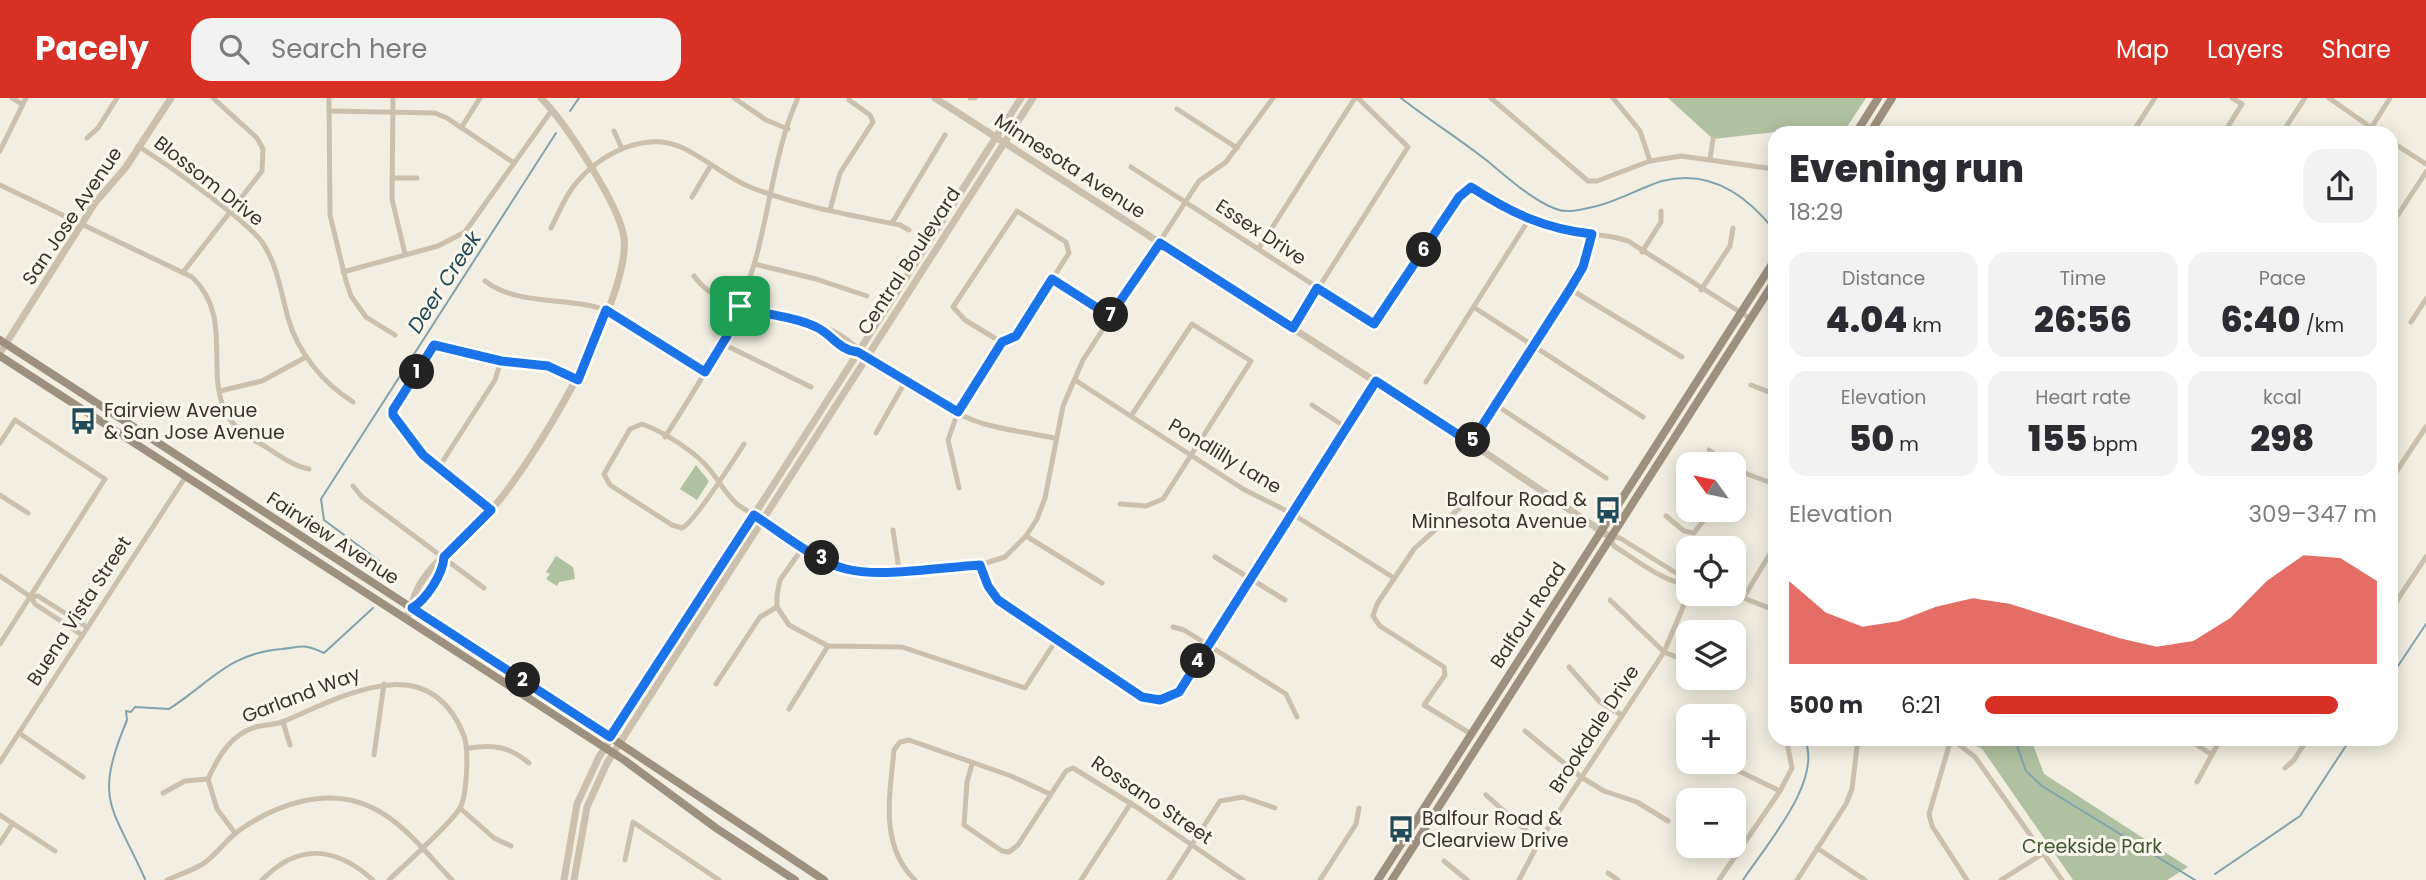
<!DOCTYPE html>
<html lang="en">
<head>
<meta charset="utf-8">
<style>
  :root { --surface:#fff; --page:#f2f2f3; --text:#2b2b33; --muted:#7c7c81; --accent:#d93025 }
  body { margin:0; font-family:Poppins,sans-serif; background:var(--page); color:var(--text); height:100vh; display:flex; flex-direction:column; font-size:26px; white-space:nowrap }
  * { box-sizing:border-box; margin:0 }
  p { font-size:23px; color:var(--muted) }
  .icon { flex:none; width:38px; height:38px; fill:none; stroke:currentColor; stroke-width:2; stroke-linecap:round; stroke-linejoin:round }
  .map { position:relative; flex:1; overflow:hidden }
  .sheet { position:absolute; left:1768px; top:28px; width:630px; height:620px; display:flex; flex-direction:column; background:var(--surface); border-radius:21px; box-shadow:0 4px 18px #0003 }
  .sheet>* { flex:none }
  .needle { width:46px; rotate:303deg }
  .controls { position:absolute; left:1676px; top:354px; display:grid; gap:14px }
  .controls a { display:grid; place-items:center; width:70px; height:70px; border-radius:14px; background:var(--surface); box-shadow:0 4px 18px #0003; font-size:35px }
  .pin { position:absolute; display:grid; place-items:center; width:60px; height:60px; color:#fff; margin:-30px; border-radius:14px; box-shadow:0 4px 10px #0006 }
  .km { position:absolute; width:35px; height:35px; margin:-18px; border-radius:50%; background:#222; color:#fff; font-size:19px; line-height:35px; text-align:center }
  .round { display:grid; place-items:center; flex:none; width:74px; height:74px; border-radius:21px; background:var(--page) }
  .headline { display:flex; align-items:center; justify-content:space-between; height:119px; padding:0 21px }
  h1 { font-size:38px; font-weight:800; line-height:52px }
  .stats { display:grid; grid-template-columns:repeat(3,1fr); gap:10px; height:119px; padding:7px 21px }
  .stats div { display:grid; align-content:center; border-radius:18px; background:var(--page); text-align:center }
  .stats b { font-size:35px; font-weight:800 }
  .stats small { font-size:19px; font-weight:400 }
  .stats p { font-size:19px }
  .chart { height:196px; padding:14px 21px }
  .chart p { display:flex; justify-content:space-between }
  .chart svg { width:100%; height:126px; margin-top:7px; fill:var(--accent); opacity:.7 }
  ul { padding:0 21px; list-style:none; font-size:23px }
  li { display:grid; grid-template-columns:112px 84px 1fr; align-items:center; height:52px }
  li i { height:18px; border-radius:9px; background:var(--accent) }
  header { display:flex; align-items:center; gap:42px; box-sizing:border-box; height:98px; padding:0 35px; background:var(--accent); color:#fff }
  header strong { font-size:33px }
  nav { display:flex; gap:38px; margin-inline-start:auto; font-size:24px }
  .search { width:490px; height:63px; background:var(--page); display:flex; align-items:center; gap:18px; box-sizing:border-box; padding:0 24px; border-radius:21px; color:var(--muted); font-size:26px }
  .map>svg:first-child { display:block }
</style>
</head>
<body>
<header>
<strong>Pacely</strong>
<div class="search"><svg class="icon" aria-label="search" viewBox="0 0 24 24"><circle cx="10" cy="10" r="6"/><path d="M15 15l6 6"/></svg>Search here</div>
<nav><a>Map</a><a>Layers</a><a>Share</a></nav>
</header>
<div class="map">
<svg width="2426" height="782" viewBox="0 0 2426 782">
  <rect width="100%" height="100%" fill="#f2eee1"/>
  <g fill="#b0c1a1">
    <path d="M1668,0h198l-23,35h-22l-9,-5 -99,11z"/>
    <path d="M696,367l13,16 -12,19 -17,-11z"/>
    <path d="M556,458l17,11 2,12 -16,3 -2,4 -11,-7 4,-5 -4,-2z"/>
    <path d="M1966,641h65l13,35 144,93 -21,13h-94l-90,-130z"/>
  </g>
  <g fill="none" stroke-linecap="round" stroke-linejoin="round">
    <g stroke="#81a3ae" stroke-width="2">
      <path d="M1401,0c29,23 62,43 90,66 18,15 43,37 65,45 13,5 28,0 41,-3 23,-6 43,-18 65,-25 47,-12 83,12 112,49"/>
      <path d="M570,13l9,-13"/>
      <path d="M386,476l-8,-14 -54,-40 -3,-21 235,-366"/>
      <path d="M2390,580l36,-54"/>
      <path d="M2014,640l12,33 16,15 153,94"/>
      <path d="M2215,776l85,-58 51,-78"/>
      <path d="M145,781c-33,-74 -52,-77 -18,-159l-1,-9 5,1 4,-5 34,2c42,-27 60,-56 113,-60 20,-2 21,-6 42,4l49,-45"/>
      <path d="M1743,782c22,-34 82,-101 61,-142"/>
    </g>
    <g stroke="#cac0ad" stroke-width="5">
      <path d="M12,0l10,6"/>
      <path d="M329,0l1,117 16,66 5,15 15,21 29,18"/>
      <path d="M393,0l-1,101 13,55"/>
      <path d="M734,0l32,22 22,9"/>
      <path d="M970,0h5"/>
      <path d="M1491,0l97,83h9l53,-20 31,-5 93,13"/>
      <path d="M1613,0l27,33 10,30"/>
      <path d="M2329,0l50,35"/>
      <path d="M1177,11l60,39"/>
      <path d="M329,13l106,2 12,5 67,45"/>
      <path d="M461,30l19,-30"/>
      <path d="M2087,32l4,3"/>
      <path d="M614,33l8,18"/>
      <path d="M2132,35l23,-35"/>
      <path d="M2224,35l18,-29 -10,-6"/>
      <path d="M2282,35l23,-35"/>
      <path d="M2368,35l22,-35"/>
      <path d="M87,40l11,-10 19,-30"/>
      <path d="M2390,43l36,23"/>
      <path d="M138,48c27,17 107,73 124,96 15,22 19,50 26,76 10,35 35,65 65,84"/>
      <path d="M0,53l26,-53"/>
      <path d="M1710,61l3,-20"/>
      <path d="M1131,69l243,157 85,-128 12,-9c27,18 56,37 88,43 24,5 46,3 69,11l123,78"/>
      <path d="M393,80h24"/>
      <path d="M0,87l192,92c45,43 8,100 39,144 9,11 22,19 35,26 14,9 27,19 43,22"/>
      <path d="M692,99l19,-32"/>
      <path d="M830,112l10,-37 33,-51 -3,-7 -21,-15"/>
      <path d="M892,125l53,-88"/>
      <path d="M2390,129l36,-55"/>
      <path d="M551,130c8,-15 14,-33 26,-46 24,-28 67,-51 104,-35 24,11 45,30 69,40 48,19 100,28 150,38l9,5"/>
      <path d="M1259,150l96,-150"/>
      <path d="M1642,154l19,-30v-11"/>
      <path d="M754,166l62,15 51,17"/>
      <path d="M184,173l78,-100 1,-22 -6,-11 -44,-40"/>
      <path d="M343,174l95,-26 27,-14 87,-122"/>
      <path d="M694,178c28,40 96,38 137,54 16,6 35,27 51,38 31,19 64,43 99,55 23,7 49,10 73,15"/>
      <path d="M1052,181l58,37"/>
      <path d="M485,183c34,26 85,15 124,30 34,14 65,42 96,61"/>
      <path d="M1570,191l112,68"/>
      <path d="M1701,192l29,-44 3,-18"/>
      <path d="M1475,210l168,109"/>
      <path d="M2411,224l15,-23"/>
      <path d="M1293,230l115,-181 -50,-49"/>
      <path d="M821,231c7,13 23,22 37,23"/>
      <path d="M723,246l88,43"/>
      <path d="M1075,282l168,109 48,24 103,65"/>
      <path d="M1426,284l102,-161"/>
      <path d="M1751,287l23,9"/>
      <path d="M220,293l42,-10 44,-24"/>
      <path d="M1312,307l35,23"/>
      <path d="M1496,307l110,73"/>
      <path d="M876,335l29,-51"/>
      <path d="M665,339c36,-56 69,-108 89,-172 15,-51 22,-121 44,-167"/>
      <path d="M0,345l15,-23 90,59 -105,165"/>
      <path d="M1471,345l99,-154 13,-22 9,-33"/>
      <path d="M744,346c-9,14 -50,79 -62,84l-10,-3 -62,-40 -6,-11 26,-45 12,-5c22,8 54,28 68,46 10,12 16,25 28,35l88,56 19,8 20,3 115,-7 25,-8 21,-21 11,-17 8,-21 18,-92 20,-46 116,-179 27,-19 47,-64"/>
      <path d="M1709,352l18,14"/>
      <path d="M439,369l56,-87 6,-19"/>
      <path d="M1734,371l40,15"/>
      <path d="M2390,383l36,-54"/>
      <path d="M353,388l9,11 122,91"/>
      <path d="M959,390l-11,-48 10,-28 43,-70 15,-6 53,-83 -3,-11 -49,-31 -64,96 12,13 36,22"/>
      <path d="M0,397l28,18"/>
      <path d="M1120,406l26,2 17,-7 88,-138 -59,-37 -61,92"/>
      <path d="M1464,406l-50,45 -37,55 -4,12 7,10 64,41 1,8 -21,30 47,29"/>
      <path d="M491,412l-68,-55 -30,-40v-5l41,-65 67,16 47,5 29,13"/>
      <path d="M1666,418l18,15 10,2 18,-24"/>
      <path d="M893,432l6,40"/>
      <path d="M1026,438l76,47"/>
      <path d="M1610,439l4,9c18,11 56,41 75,37"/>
      <path d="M1610,439l10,1 69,43"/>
      <path d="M804,448l-24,34 -3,15v12l12,18 39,21 74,1 123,41 32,-49"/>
      <path d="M1215,459l70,43"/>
      <path d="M980,467l8,21 10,14 144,97 18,3 19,-8 197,-311"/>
      <path d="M0,478l31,21 4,7 47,31"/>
      <path d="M1731,495l43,17"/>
      <path d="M31,499l7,-1 49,31"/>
      <path d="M1744,499l30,-50"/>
      <path d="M1610,502l54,52 25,10"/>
      <path d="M2390,513l36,-54"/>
      <path d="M1173,529l11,3 102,64 11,23"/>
      <path d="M1569,569l31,35 20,12"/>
      <path d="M716,586l44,-67 17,-10"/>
      <path d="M789,611l39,-63"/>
      <path d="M283,624l7,23"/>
      <path d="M1525,633l56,46 23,14 33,11 31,19"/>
      <path d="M19,635l64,44"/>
      <path d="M1950,640l25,19 87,123"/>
      <path d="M2186,640l25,16"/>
      <path d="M1951,641l-22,75 3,12 35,54"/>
      <path d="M469,650c25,-4 41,-1 60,15"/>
      <path d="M374,657l10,-71"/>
      <path d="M1718,663l62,30"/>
      <path d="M0,664l186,-286"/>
      <path d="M972,666l-5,18 -3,43 38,26 7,1 9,-7 48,-74 7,-3 65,40 105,72"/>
      <path d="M2285,670l9,-8 14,-22"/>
      <path d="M2197,684l24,-44"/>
      <path d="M163,695l22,-12 23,-2"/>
      <path d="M1486,697l53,47"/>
      <path d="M460,710l34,30 17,8"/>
      <path d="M0,717l55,36"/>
      <path d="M235,735l-18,-24 -9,-30c10,-22 23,-45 48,-52 11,-3 22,-2 31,-7 60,-26 143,-72 177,16 5,13 3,59 -4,72 -9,16 -56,57 -71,72"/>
      <path d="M0,745l13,-20"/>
      <path d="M1817,750l48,32"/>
      <path d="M625,762l8,-38 86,58"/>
      <path d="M1444,763l23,19"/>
      <path d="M1608,775l10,7"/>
      <path d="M167,782c11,-5 24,-9 34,-15 14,-8 23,-23 36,-33 37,-27 91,-47 136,-24 31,15 55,47 79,72"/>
      <path d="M262,782c37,-38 74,-33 111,0"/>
      <path d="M915,782c-36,-35 -25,-85 -21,-130l6,-8 9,-2 102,36 39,18"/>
      <path d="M1081,782l50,-77"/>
      <path d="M1169,782l51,-79 23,-4 32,11"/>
      <path d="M1320,782l36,-56 3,-16"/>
      <path d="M1519,782l20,-38 125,-190 25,-59"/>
      <path d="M1719,782l61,-89 12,-23 -6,-30"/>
      <path d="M1797,782l49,-76 6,-15 6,-51"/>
      <path d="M2001,782l43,-27"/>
    </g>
    <g stroke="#cac0ad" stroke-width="7">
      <path d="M935,0l536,345 139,94"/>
      <path d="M0,255l95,-150 31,-36 45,-69"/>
      <path d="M412,510c2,-36 55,-71 78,-97 42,-45 141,-212 134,-273 -4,-32 -59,-116 -83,-140"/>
      <path d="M406,519c12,-19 36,-35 38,-60"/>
      <path d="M564,782l13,-76 22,-47 422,-659"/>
      <path d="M574,782l13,-73 20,-44 426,-665"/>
    </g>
    <g stroke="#9e907e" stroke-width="8">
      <path d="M1856,35l22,-35"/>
      <path d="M1870,35l22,-35"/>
      <path d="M0,242l610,397 214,143"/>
      <path d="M0,258l624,404 92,68 79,52"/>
      <path d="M1378,782l396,-619"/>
      <path d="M1392,782l382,-598"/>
    </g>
  </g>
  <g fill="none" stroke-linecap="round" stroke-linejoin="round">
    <defs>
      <path id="route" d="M1471,89c40,26 74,42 121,47l-9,33 -13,22 -99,154 -95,-62 -197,311 -19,8 -18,-3 -144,-97 -10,-14 -8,-21c-37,2 -99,13 -134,4 -29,-7 -66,-37 -92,-54l-144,222 -198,-129c14,-8 31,-34 32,-51l47,-47 -68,-55 -30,-40v-5l41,-65 67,16 47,5 30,14 28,-70 99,62 22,-36 13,-30c24,10 52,9 76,21 16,7 22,23 42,25l100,60 44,-70 14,-6 36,-57 58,37 50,-73 133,85 24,-40 57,36 85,-127z"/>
    </defs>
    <use href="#route" stroke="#fff" stroke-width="14"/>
    <use href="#route" stroke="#1a73e8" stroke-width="9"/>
  </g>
  <defs>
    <symbol id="bus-bare" viewBox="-9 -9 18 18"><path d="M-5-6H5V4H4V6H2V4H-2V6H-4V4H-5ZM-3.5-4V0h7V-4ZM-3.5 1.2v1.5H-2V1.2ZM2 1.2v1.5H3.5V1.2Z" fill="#224a59" stroke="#faf7ed" stroke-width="2.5" paint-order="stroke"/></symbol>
  </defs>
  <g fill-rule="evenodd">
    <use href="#bus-bare" x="64" y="304" width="38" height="38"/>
    <use href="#bus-bare" x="1589" y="393" width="38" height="38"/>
    <use href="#bus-bare" x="1382" y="712" width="38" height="38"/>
  </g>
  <g text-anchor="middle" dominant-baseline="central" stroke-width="6" stroke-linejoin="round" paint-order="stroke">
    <g font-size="19" fill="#39322b" stroke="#faf7ed">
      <text transform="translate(1070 68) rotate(33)">Minnesota Avenue</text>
      <text transform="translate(209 83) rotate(38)">Blossom Drive</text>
      <text transform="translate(72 118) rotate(-56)">San Jose Avenue</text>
      <text transform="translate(1261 134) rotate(33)">Essex Drive</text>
      <text transform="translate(909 163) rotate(-57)">Central Boulevard</text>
      <text transform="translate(1225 358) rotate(31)">Pondlilly Lane</text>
      <text transform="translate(333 440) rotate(33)">Fairview Avenue</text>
      <text transform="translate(79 513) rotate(-57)">Buena Vista Street</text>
      <text transform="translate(1528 517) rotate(-57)">Balfour Road</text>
      <text transform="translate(301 597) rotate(-21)">Garland Way</text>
      <text transform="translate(1594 631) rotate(-57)">Brookdale Drive</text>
      <text transform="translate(1152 702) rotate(34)">Rossano Street</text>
    </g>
    <g font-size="19" fill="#39322b" stroke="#faf7ed" text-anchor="start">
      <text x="104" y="312">Fairview Avenue<tspan x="104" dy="22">&amp; San Jose Avenue</tspan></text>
      <text x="1587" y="401" text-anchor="end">Balfour Road &amp;<tspan x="1587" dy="22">Minnesota Avenue</tspan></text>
      <text x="1422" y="720">Balfour Road &amp;<tspan x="1422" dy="22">Clearview Drive</tspan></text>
    </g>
    <g font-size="19" fill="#405630" stroke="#faf7ed">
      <text x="2092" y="748">Creekside Park</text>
    </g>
    <g font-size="21" font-style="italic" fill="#224a59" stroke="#faf7ed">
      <text transform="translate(444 184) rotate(-57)">Deer Creek</text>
    </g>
  </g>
</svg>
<div class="controls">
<a><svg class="needle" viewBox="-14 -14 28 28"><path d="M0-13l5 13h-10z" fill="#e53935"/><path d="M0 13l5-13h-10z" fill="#7c7c81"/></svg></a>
<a><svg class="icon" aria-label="locate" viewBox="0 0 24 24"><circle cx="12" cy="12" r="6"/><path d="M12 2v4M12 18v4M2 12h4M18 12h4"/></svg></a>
<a><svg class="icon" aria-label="layers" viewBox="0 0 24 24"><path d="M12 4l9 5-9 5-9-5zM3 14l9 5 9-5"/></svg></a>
<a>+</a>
<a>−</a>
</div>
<div class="pin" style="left:740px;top:208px;background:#1e9e55"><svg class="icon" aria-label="arrive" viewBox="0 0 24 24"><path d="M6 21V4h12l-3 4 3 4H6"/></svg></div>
<b class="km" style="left:417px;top:274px">1</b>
<b class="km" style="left:523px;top:582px">2</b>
<b class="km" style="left:822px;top:460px">3</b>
<b class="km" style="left:1198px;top:563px">4</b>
<b class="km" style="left:1473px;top:342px">5</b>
<b class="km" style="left:1424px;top:152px">6</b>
<b class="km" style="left:1111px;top:217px">7</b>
<section class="sheet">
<div class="headline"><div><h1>Evening run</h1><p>18:29</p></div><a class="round"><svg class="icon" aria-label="share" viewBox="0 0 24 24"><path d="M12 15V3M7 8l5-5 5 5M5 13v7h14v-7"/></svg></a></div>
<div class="stats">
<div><p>Distance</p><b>4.04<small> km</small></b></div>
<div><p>Time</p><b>26:56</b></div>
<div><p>Pace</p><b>6:40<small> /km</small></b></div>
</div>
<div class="stats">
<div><p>Elevation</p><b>50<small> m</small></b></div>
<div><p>Heart rate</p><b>155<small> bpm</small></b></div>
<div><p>kcal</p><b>298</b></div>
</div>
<div class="chart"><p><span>Elevation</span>309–347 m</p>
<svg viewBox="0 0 160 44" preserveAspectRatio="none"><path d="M0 44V15L10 26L20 31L30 29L40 24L50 21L60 23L70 27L80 31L90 35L100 38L110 36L120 28L130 15L140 6L150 7L160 15V44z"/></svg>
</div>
<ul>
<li><b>500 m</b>6:21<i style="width:90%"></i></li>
</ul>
</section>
</div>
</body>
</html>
